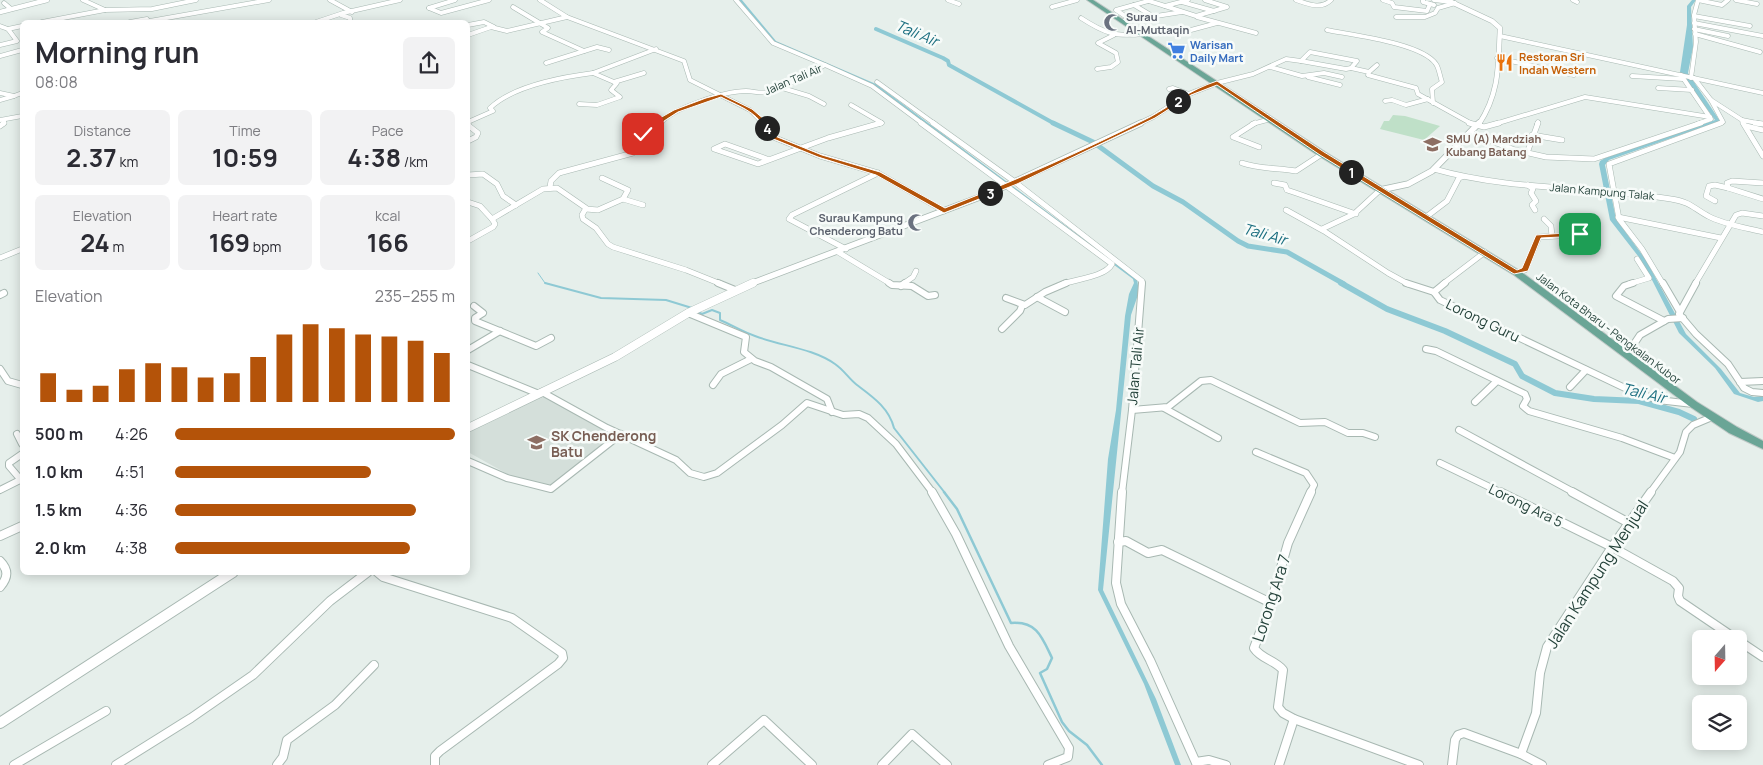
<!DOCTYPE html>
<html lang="en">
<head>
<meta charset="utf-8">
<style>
  :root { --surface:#fff; --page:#f2f2f3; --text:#2b2b33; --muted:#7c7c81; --accent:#b45309 }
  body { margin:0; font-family:Manrope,sans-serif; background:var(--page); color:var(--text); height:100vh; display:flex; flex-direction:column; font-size:19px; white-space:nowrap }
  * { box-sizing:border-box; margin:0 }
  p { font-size:16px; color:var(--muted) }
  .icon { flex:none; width:28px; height:28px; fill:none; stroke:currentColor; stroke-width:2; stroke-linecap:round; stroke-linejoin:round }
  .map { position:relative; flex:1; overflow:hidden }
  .sheet { position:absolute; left:20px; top:20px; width:450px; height:555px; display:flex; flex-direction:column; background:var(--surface); border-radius:8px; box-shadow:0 2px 12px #0003 }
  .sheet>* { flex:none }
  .needle { width:32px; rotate:200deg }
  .fabs { position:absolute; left:1692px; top:630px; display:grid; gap:10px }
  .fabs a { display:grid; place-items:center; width:55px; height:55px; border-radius:8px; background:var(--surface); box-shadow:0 2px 12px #0003; font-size:25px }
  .pin { position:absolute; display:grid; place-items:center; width:42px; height:42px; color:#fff; margin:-21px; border-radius:10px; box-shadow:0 2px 8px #0006 }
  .km { position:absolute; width:25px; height:25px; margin:-12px; border-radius:50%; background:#222; color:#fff; font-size:14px; line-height:25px; text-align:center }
  .round { display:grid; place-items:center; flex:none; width:52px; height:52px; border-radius:8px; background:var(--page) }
  .headline { display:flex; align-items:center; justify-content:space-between; height:85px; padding:0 15px }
  h1 { font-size:28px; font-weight:700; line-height:38px }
  .stats { display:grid; grid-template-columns:repeat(3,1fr); gap:8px; height:85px; padding:5px 15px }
  .stats div { display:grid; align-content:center; border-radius:8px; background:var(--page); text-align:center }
  .stats b { font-size:25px; font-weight:700 }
  .stats small { font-size:14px; font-weight:400 }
  .stats p { font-size:14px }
  .chart { height:140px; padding:10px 15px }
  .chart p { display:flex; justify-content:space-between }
  .chart svg { width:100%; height:90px; margin-top:5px; stroke:var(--accent); stroke-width:6 }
  ul { padding:0 15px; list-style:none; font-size:16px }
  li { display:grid; grid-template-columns:80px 60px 1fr; align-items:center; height:38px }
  li i { height:12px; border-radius:6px; background:var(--accent) }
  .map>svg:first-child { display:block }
</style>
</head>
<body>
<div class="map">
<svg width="1763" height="765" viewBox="0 0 1763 765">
  <rect width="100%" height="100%" fill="#e6efeb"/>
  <path fill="#d4dfda" d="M544,395l74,40 -67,52 -40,-11 -43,-24v-20z"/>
  <path fill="#bfe0c8" d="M1393,115l12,1 35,10 -16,14 -44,-11 4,-8h5z"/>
  <g fill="#8ec9d4">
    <path d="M739,0h3l34,41 100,43 261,195 2,13 -8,23 -2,20 -26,255 53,109 25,66h-6l-31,-81 -46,-94 10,-131 8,-49 9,-94 4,-22 5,-11 -1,-4 -261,-195 -97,-42z"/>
    <path d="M1692,0h4l-5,7 2,40 -5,26 32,48 -111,39 -4,5 11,54 30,41 40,74 35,35 19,24 14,4 9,-1v5l-5,1 -24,-8 -19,-26 -36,-35 -27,-53 -14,-24 -28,-36 -11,-56 1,-3 5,-3 110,-38 -35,-48 7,-47v-19z"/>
  </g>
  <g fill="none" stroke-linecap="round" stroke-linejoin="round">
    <path stroke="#8ec9d4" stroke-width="1" d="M538,273l7,10 4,1"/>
    <g stroke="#8ec9d4" stroke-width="2">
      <path d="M545,283l56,15 65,2 26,8"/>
      <path d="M698,312l4,2 10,-4 8,3v7c12,5 23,12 35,16 26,10 57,12 80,28 9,6 14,15 22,21 16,12 32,23 37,43l51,65"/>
    </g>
    <path stroke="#8ec9d4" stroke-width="2.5" d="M944,492l13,17 54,114c26,-2 31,14 41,35l-5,11 -7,4 22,49 7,9 18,14 15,20"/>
    <path stroke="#8ec9d4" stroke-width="4" d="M876,29l67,29 5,3 1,4 106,59"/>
    <path stroke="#8ec9d4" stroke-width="5" d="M1053,123l40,19 60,44 30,16 55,39 10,5 39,6 57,32"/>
    <path stroke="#8ec9d4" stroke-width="6" d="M1341,283l46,26 58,22 70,33 7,12 33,17 39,6 45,2 40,11 15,7"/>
    <defs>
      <g id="minor-far3">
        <path d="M83,0l22,10 47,-1 44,-9"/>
        <path d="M330,0l22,12"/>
        <path d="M540,0l27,17 117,44 6,19 60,30 14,14"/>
        <path d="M736,0l37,43 52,22"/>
        <path d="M948,0l11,4"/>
        <path d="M1146,0l19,6"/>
        <path d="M1188,0l-23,6 31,10 31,-9 -22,-7"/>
        <path d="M1296,0c12,4 25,10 35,0"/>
        <path d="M1383,0l9,3 2,4 33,4 3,-7"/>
        <path d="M1423,0v2l11,3"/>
        <path d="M1434,0l17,2"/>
        <path d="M1573,0l4,2"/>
        <path d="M1698,0l24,5 6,-5"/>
        <path d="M1736,0l21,4"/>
        <path d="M1182,2l32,9"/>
        <path d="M4,3l7,6"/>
        <path d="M1134,5l20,12"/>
        <path d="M513,7l35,21 -6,4 42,19"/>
        <path d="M1052,7l25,-7"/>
        <path d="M429,8l12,5 48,-13"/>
        <path d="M429,8l26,-8"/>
        <path d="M341,15l9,3v4"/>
        <path d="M1694,16l56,10"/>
        <path d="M1197,17l59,16"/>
        <path d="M1396,17h29l10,-4 3,-5 17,-5"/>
        <path d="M1081,18c23,15 34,19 62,16"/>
        <path d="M1131,20l-15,-10 32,-9"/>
        <path d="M1124,21l58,-9"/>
        <path d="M42,22l63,-12"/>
        <path d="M130,22l17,-3"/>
        <path d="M144,22l125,-22"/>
        <path d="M316,22l27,-9 57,-13"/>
        <path d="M1694,23l69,13"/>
        <path d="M468,25l16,-3 10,5"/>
        <path d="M0,26l8,3 9,12 -17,4"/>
        <path d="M8,29l14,-3"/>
        <path d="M1694,29l34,7"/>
        <path d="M1191,30l26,-7"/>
        <path d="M1327,30c25,5 95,13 109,34 3,4 4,13 6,18l-10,7 1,14"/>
        <path d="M1695,34l65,18"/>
        <path d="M468,35l23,-8 16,4 60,-14"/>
        <path d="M1500,36l263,57"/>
        <path d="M1310,52l47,9 -6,7 -5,1 -45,-8z"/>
        <path d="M0,56l22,-6"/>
        <path d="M1497,58l77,17"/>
        <path d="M546,63l51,-16 12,3"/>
        <path d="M1270,67l32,9 22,-3 18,4"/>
        <path d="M1351,68l18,4 -1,3 48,13 2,6 54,30"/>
        <path d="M1097,69l14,-2 7,-5 -2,-9 -18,-10 16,-8"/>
        <path d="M1369,72l8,-7"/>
        <path d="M644,73l-30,9 -21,-9 63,-24"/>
        <path d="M1681,75l30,44 -14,5"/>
        <path d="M1632,76l51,3"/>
        <path d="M1308,77l32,8"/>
        <path d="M1691,78l5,-36 -2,-27 4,-15"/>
        <path d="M1694,78l17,22 31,20 2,4"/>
        <path d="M877,82l58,42"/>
        <path d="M1217,83l36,-9 33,-15 15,2"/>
        <path d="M779,87l30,9 15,8"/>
        <path d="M1658,88l34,2"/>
        <path d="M1169,89l4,-1 16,6"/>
        <path d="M0,93l14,3 -14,4"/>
        <path d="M14,96l8,-3"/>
        <path d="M1711,100l12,22 -5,2"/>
        <path d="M1385,101l7,-1 14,5 22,-6"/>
        <path d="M579,104l18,1 23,-8 -9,-7 6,-7 -3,-1"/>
        <path d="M851,105l31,18 -3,1"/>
        <path d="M0,120l22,-4"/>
        <path d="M1742,120l20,4"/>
        <path d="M3,124l1,-4"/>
        <path d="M468,124v-2l25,-11 -3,-3c23,-22 72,-31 103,-35"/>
        <path d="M660,124c12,-16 65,-33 86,-33 8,0 13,3 22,1 20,-6 39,-18 57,-27l47,21 51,38"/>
        <path d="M1252,124l19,-5"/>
        <path d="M1495,124l90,-27 125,20"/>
        <path d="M1537,124l1,-2"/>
      </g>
      <g id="minor-far2">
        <path d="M764,123l5,11 4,3 47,19 58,17 66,38"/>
        <path d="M921,123l191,141c-7,13 -36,15 -49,20"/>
        <path d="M933,123l82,59 127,99v3"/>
        <path d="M1255,123l-22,14 26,10"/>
        <path d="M1469,123l15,4 15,-4"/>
        <path d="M1743,123l20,33"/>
        <path d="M1755,123l8,1"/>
        <path d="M0,126l4,-3"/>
        <path d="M1746,126l17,4"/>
        <path d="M1470,133l45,17 31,7 48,2 107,-36"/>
        <path d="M1532,135l30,5"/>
        <path d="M468,141l8,-4 2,-4 -9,-7 -1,-3"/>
        <path d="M1527,153l11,-30"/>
        <path d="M767,159l-42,-15 -11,5 44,15 70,-26 53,-15"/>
        <path d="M1242,163c18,6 36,5 54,8l26,-17"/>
        <path d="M1434,169c77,22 158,17 237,30 20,3 22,9 37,17 14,8 39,12 55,16"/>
        <path d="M468,175l15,-1 14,10 6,12 13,9"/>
        <path d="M602,178l26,12 -5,9"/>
        <path d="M1274,183l11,2 2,5 9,3 60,21"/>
        <path d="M1763,183l-31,-2 -5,2 1,5 35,11"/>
        <path d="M1528,185l5,4 -2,4 5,8 -4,4 3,5"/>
        <path d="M550,187l1,-6 8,-8 74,-20 10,-10 -2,-6 20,-14"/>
        <path d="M1715,201l-9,-5 3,-10 6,-1 13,3"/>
        <path d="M468,202l12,4 12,13 51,-30 14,-1 29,20 -4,7 1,4 13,9 12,16 5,3 73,23 35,14"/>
        <path d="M586,209l12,1 25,-11 20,6"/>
        <path d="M1286,210l38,21 64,42 20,11"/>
        <path d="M1426,217l21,-16 12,-23 3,-1"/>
        <path d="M1618,217l103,21"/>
        <path d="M1544,219l7,7 1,10"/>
        <path d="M1322,229l32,-15 26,-24"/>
        <path d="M468,241l25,-14 2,-3 -3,-5"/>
        <path d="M846,249l-57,-30 3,-4 86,-42"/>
        <path d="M838,252l53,32"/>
        <path d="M0,258l22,-9"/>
        <path d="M1517,273l8,-3 14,-33 38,-2 6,-5"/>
        <path d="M903,284l10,-7 3,-6"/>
        <path d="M1443,284l42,-32"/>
        <path d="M1629,284l20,-6 -12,-19"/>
        <path d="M1663,284l-21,-35 -23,-30 -10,-55 112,-41"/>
        <path d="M1695,284l41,-69 6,-2 21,3"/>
      </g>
      <g id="minor-far1">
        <path d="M718,283l17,7"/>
        <path d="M889,283l3,2 20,1 16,10 7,-1"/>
        <path d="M1406,283l28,9 6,8 187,89 31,11 35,4"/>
        <path d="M1633,283l-9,3 -8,10 48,25"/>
        <path d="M1663,283l17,29"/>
        <path d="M1696,283l-17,31 17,20 32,30 16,24 8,4 11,1"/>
        <path d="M901,286l4,-3"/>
        <path d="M1434,292l11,-9"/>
        <path d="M0,295l4,-2"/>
        <path d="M1037,297l28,15"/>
        <path d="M1006,298l19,7 20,-13 21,-9"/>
        <path d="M474,306l9,7 -8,5v3l61,25 15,-8"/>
        <path d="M688,313l58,24 -2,15 11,9 16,6 56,32 5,13"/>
        <path d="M1002,329l18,-18 2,-5"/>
        <path d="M1426,349l10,2 89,43 2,5 -4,7 6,5 93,27 53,20"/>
        <path d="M1619,349l15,-5 6,-9 28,-16 15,-1"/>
        <path d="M468,350l32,-19"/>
        <path d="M468,365l71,29"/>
        <path d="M0,369l8,12 14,4"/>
        <path d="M1740,382l23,-1"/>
        <path d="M713,385l8,-11 30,-15"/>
        <path d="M1570,387l16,-17"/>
        <path d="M542,392l65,36 69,32 14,13 14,4 13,-4 65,-48 25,-22 36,12 16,-1 9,4 28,26 37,49"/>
        <path d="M1475,402l22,-21"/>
        <path d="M1164,408l54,30"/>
        <path d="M1132,410l36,-3 33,-26 10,-1 89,43 25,-1 23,11h15l12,4"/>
        <path d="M1459,430l116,63"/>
        <path d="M17,434l5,10"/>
        <path d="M1256,452l50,21 8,12 -4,8"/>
        <path d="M468,461l39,17 44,11 70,-55"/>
        <path d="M1440,463l62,30"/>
        <path d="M21,480l-12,-14v-3l13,-9"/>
        <path d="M0,490l22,-11"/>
        <path d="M1122,493l10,-83 10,-127"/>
        <path d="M1650,493l30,-41 6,-20 7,-7 19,-8"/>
      </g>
      <g id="minor">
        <path d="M932,492l24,42 53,112 60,102 -1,9 -20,8"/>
        <path d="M1122,492l-6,91 5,21 29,56 47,105"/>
        <path d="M1311,492l-23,51 -17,60 -17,45c7,11 21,12 29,22l-5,37 5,6 11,6 125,46"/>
        <path d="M1500,492l112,55 61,34 6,7 -1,8 2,5 56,38"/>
        <path d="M1572,492l57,31"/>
        <path d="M0,536l22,-10"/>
        <path d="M1118,542l8,-1 22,12 14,-3 109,53"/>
        <path d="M0,561c9,9 8,17 0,26"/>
        <path d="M377,572l6,5 129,41 50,35 1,5 -5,6 -118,87 -5,5v9"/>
        <path d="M1739,641l24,16"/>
        <path d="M1521,754l15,-41 4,-40 7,-26 65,-100 39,-55"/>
        <path d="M1196,762l13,-2 17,5"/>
        <path d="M14,765l92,-54"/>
        <path d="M116,765l75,-47 62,-43 77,-74 38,-29"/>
        <path d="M277,765l6,-8 4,-17 48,-35 39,-40"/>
        <path d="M712,765l52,-45 48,45"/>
        <path d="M882,765l30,-31 35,31"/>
        <path d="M1279,765l15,-46"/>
        <path d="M1452,765l3,-25 3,-5 6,-2 57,21 21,11"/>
      </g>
      <g id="tertiary-far3">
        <path d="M1447,0l45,21 8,7c-2,37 0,64 -21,96"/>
        <path d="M0,12l47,-12"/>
        <path d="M1138,124l15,-7 36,-23 28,-11"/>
      </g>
      <g id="tertiary-far2">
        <path d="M1380,190l28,-6 24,-13 47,-48"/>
        <path d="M750,284l238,-90 153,-71"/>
      </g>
      <path id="tertiary-far1" d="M468,428l147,-71 73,-44 65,-30"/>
      <path id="tertiary" d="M0,723l233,-151"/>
      <path id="primary" d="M1087,0h6l232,152 195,119 177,131 40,25 26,14v8l-34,-16 -40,-27 -175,-131 -195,-119z"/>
    </defs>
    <use href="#minor-far3" stroke="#a8b8b2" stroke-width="5"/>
    <use href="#minor-far2" stroke="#a8b8b2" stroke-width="6"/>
    <use href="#minor-far1" stroke="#a8b8b2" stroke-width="8"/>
    <use href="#minor" stroke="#a8b8b2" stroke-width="10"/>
    <use href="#tertiary-far3" stroke="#a8b8b2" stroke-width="5.5"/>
    <use href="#tertiary-far2" stroke="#a8b8b2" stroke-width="7"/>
    <use href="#tertiary-far1" stroke="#a8b8b2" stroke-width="9"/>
    <use href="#tertiary" stroke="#a8b8b2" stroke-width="12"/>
    <use href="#primary" stroke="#c2cac8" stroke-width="2"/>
    <use href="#minor-far3" stroke="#fff" stroke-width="4"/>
    <use href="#minor-far2" stroke="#fff" stroke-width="5"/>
    <use href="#minor-far1" stroke="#fff" stroke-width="6"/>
    <use href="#minor" stroke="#fff" stroke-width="8"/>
    <use href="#tertiary-far3" stroke="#fff" stroke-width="4.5"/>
    <use href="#tertiary-far2" stroke="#fff" stroke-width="5.5"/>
    <use href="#tertiary-far1" stroke="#fff" stroke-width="8"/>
    <use href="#tertiary" stroke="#fff" stroke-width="10"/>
    <use href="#primary" fill="#6aa596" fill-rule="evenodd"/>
  </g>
  <path fill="#b45309" stroke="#fff" d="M1217,81l107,71 193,118 5,-2 14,-33 44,-3 3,2 -3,2 -39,2 -13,33 -14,3 -194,-119 -103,-70 -26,10 -36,23 -138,66 -73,29 -68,-38 -58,-18 -47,-19c-7,-4 -7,-11 -11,-17 -10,-12 -26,-17 -39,-24l-43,15 -14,9 -5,8 -14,7 -5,-2 15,-8 5,-8 14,-8 32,-12 15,-4 31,15 13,11 6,13 4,3 47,19 58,17 65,36c69,-27 138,-57 205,-91 24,-13 39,-27 67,-36z"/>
  <defs>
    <symbol id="mosque-bare" viewBox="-9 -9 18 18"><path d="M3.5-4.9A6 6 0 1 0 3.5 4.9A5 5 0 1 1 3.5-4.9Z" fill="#6b7280" stroke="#f7fbf9" stroke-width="2.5" paint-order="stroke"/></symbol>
    <symbol id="supermarket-bare" viewBox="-9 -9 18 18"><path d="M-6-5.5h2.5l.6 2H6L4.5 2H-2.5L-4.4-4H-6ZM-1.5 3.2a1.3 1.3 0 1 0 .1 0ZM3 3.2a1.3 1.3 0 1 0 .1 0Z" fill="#3f7fe0" stroke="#f7fbf9" stroke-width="2.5" paint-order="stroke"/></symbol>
    <symbol id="restaurant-bare" viewBox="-9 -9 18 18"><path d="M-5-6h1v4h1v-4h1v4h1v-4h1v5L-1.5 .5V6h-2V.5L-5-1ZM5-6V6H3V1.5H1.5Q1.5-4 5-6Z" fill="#e8710a" stroke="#f7fbf9" stroke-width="2.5" paint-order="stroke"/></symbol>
    <symbol id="school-bare" viewBox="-9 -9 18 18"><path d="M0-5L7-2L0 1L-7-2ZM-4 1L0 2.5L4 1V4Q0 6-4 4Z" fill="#8d6e63" stroke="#f7fbf9" stroke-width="2.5" paint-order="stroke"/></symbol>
  </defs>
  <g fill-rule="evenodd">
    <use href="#mosque-bare" x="1100" y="10" width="25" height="25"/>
    <use href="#supermarket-bare" x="1164" y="38" width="25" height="25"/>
    <use href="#restaurant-bare" x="1492" y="50" width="25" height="25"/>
    <use href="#school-bare" x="1420" y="132" width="25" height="25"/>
    <use href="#mosque-bare" x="904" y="210" width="25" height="25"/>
    <use href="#school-bare" x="524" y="430" width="25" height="25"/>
  </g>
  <g text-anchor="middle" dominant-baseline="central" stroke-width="5" stroke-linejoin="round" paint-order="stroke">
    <g font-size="11" font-weight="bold" fill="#5b616d" stroke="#f7fbf9" text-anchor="start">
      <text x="1126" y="16">Surau<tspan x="1126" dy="13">Al-Muttaqin</tspan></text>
      <text x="903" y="217" text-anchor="end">Surau Kampung<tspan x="903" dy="13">Chenderong Batu</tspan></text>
    </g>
    <g font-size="11" font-weight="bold" fill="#366cbe" stroke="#f7fbf9" text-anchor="start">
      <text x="1190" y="44">Warisan<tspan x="1190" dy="13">Daily Mart</tspan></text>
    </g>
    <g font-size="11" font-weight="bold" fill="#c56008" stroke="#f7fbf9" text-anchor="start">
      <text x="1519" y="56">Restoran Sri<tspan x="1519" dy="13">Indah Western</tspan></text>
    </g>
    <g font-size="11" fill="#24423a" stroke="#f7fbf9">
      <text transform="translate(793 79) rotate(-23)">Jalan Tali Air</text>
      <text transform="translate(1602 191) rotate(5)">Jalan Kampung Talak</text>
      <text transform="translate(1609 328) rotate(37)">Jalan Kota Bharu - Pengkalan Kubor</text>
    </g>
    <g font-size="11" font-weight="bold" fill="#785e54" stroke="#f7fbf9" text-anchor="start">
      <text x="1446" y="138">SMU (A) Mardziah<tspan x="1446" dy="13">Kubang Batang</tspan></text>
    </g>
    <g font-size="14" fill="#24423a" stroke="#f7fbf9">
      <text transform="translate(1483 320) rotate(26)">Lorong Guru</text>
      <text transform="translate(1135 366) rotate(-85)">Jalan Tali Air</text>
      <text transform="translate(1526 505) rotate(26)">Lorong Ara 5</text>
    </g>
    <g font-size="14" font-weight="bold" fill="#785e54" stroke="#f7fbf9" text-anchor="start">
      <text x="551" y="435">SK Chenderong<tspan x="551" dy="16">Batu</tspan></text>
    </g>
    <g font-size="15" font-style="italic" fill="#1c6f80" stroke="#f7fbf9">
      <text transform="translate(917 33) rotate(23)">Tali Air</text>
      <text transform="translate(1265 234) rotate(16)">Tali Air</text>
      <text transform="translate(1644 393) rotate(13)">Tali Air</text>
    </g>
    <g font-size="16" fill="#24423a" stroke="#f7fbf9">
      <text transform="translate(1597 574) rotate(-57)">Jalan Kampung Menjual</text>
      <text transform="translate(1271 598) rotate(-72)">Lorong Ara 7</text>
    </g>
  </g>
</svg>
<div class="fabs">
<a><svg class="needle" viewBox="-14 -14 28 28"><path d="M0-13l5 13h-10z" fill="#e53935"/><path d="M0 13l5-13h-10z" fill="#7c7c81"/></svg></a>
<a><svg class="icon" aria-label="layers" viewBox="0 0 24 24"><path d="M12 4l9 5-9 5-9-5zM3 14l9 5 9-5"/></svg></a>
</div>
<div class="pin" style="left:1580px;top:234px;background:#1e9e55"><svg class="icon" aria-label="arrive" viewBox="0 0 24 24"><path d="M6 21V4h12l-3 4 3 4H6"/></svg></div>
<div class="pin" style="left:643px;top:134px;background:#d93025"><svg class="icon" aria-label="check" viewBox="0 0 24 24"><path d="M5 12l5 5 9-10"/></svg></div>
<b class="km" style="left:1351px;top:172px">1</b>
<b class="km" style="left:1178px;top:101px">2</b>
<b class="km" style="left:990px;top:193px">3</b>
<b class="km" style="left:767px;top:128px">4</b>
<section class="sheet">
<div class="headline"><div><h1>Morning run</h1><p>08:08</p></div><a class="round"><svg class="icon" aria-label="share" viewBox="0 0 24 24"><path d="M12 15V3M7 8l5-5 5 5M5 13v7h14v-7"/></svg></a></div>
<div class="stats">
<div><p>Distance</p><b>2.37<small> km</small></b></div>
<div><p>Time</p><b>10:59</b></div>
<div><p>Pace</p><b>4:38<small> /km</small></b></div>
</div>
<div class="stats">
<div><p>Elevation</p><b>24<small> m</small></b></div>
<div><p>Heart rate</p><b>169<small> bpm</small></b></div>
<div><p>kcal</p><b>166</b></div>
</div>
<div class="chart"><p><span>Elevation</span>235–255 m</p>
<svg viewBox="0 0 160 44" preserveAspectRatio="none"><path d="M5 44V30M15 44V38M25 44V36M35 44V28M45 44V25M55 44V27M65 44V32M75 44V30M85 44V22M95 44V11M105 44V6M115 44V8M125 44V11M135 44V12M145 44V14M155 44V20"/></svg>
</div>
<ul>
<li><b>500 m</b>4:26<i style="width:100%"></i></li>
<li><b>1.0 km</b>4:51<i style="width:70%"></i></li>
<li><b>1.5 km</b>4:36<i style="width:86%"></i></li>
<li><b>2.0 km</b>4:38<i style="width:84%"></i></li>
</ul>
</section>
</div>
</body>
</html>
